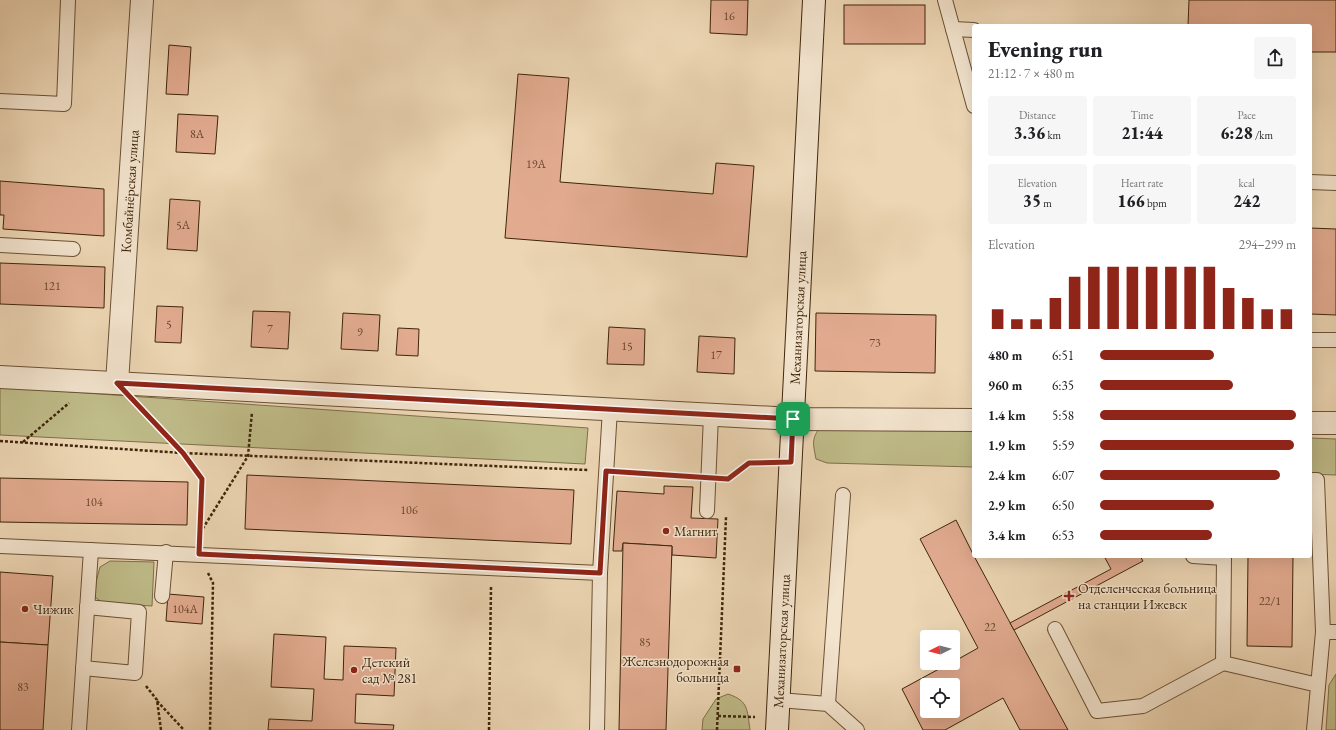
<!DOCTYPE html>
<html lang="en">
<head>
<meta charset="utf-8">
<style>
  :root { --surface:#fff; --page:#f6f6f6; --text:#202124; --muted:#757577; --accent:#8f2418 }
  body { margin:0; font-family:"EB Garamond",serif; background:var(--page); color:var(--text); height:100vh; display:flex; flex-direction:column; font-size:15px; white-space:nowrap }
  * { box-sizing:border-box; margin:0 }
  p { font-size:13px; color:var(--muted) }
  .icon { flex:none; width:22px; height:22px; fill:none; stroke:currentColor; stroke-width:2; stroke-linecap:round; stroke-linejoin:round }
  .map { position:relative; flex:1; overflow:hidden }
  .sheet { position:absolute; left:972px; top:24px; width:340px; height:534px; display:flex; flex-direction:column; background:var(--surface); border-radius:4px; box-shadow:0 4px 16px #0002 }
  .sheet>* { flex:none }
  .needle { width:26px; rotate:264deg }
  .controls { position:absolute; left:920px; top:630px; display:grid; gap:8px }
  .controls a { display:grid; place-items:center; width:40px; height:40px; border-radius:4px; background:var(--surface); box-shadow:0 4px 16px #0002; font-size:20px }
  .pin { position:absolute; display:grid; place-items:center; width:34px; height:34px; color:#fff; margin:-17px; border-radius:8px; box-shadow:0 2px 6px #0006 }
  .round { display:grid; place-items:center; flex:none; width:42px; height:42px; border-radius:4px; background:var(--page) }
  .summary { display:flex; align-items:center; justify-content:space-between; height:68px; padding:0 16px }
  h1 { font-size:22px; font-weight:800; line-height:30px }
  .metrics { display:grid; grid-template-columns:repeat(3,1fr); gap:6px; height:68px; padding:4px 16px }
  .metrics div { display:grid; align-content:center; border-radius:4px; background:var(--page); text-align:center }
  .metrics b { font-size:17px; font-weight:800 }
  .metrics small { font-size:11px; font-weight:400 }
  .metrics p { font-size:11px }
  .chart { height:112px; padding:8px 16px }
  .chart p { display:flex; justify-content:space-between }
  .chart svg { width:100%; height:72px; margin-top:4px; stroke:var(--accent); stroke-width:6 }
  ul { padding:0 16px; list-style:none; font-size:13px }
  li { display:grid; grid-template-columns:64px 48px 1fr; align-items:center; height:30px }
  li i { height:10px; border-radius:5px; background:var(--accent) }
  .map>svg:first-child { display:block }
</style>
</head>
<body>
<div class="map">
<svg width="1336" height="730" viewBox="0 0 1336 730">
  <rect width="100%" height="100%" fill="#edd6b4"/>
  <filter id="stains"><feTurbulence type="fractalNoise" baseFrequency=".005" numOctaves="4"/><feColorMatrix values="0 0 0 0 .2 0 0 0 0 .09 0 0 0 0 .02 0 0 0 .5 -.17"/></filter>
  <radialGradient id="worn" r=".72"><stop offset=".6" stop-color="#630" stop-opacity="0"/><stop offset="1" stop-color="#630" stop-opacity=".3"/></radialGradient>
  <g fill="#bfbc89" stroke="#7f704a">
    <path d="M0,387l588,41 -3,36 -585,-29z"/>
    <path d="M821,426l153,4v37l-147,-4 -11,-4c-3,-16 -5,-20 5,-33z"/>
    <path d="M1310,438l26,1v36l-26,-1z"/>
    <path d="M110,561l44,1 -2,44 -49,-3 -8,-6 1,-15 4,-15z"/>
    <path d="M1336,674v56h-10l3,-45z"/>
    <path d="M728,694c21,7 19,16 22,36h-48l1,-11 13,-20z"/>
  </g>
  <g fill="#e2ab90" stroke="#3f250b" fill-rule="evenodd">
    <path d="M711,0h37l-1,35 -37,-2z"/>
    <path d="M1189,0h147v52h-26v-26h-122z"/>
    <rect x="844" y="5" width="81" height="39"/>
    <path d="M169,45l22,2 -3,48 -22,-1z"/>
    <path d="M518,74l51,4 -9,104 153,12 3,-31 38,3 -7,91 -242,-19z"/>
    <path d="M178,114l40,2 -3,38 -39,-2z"/>
    <path d="M0,181l104,8v47l-101,-7 1,-14h-4z"/>
    <path d="M170,199l30,2 -3,50 -30,-2z"/>
    <path d="M1310,228l26,1v86l-26,-1z"/>
    <path d="M0,263l105,4 -1,41 -104,-4z"/>
    <path d="M157,306l26,1 -2,36 -26,-1z"/>
    <path d="M253,311l37,1 -2,37 -37,-2z"/>
    <path d="M343,313l37,2 -2,36 -37,-2z"/>
    <path d="M816,313l120,2 -1,58 -120,-2z"/>
    <path d="M609,327l36,2 -1,36 -37,-1z"/>
    <path d="M398,328l21,1 -1,27 -22,-1z"/>
    <path d="M699,336l36,2 -1,36 -37,-2z"/>
    <path d="M247,475l327,15 -3,54 -326,-15z"/>
    <path d="M0,478l188,4 -1,43 -187,-3z"/>
    <path d="M664,486l29,1 -2,31 27,1 -2,39 -44,-3v-9l-49,-3 -1,8h-9l4,-60 47,3z"/>
    <path d="M956,520l18,36 94,174h-48l-17,-32 -58,32h-22l-21,-41 48,-26h3v-1l25,-14 -58,-109zM927,685h26v26h-26z"/>
    <path d="M623,543l49,3 -6,184h-47z"/>
    <path d="M1104,556h36l3,5 -129,69 -4,-7 101,-54z"/>
    <path d="M1248,556h45l-1,91 -45,-1z"/>
    <path d="M0,572l53,4 -5,69 -48,-3z"/>
    <path d="M168,594l36,3 -2,27 -36,-3z"/>
    <path d="M274,634l52,3 -2,42 19,1 1,-34 52,2 -2,48 -38,-2 -1,29 39,2 -1,5h-125l1,-11 43,2 2,-32 -43,-2z"/>
    <path d="M0,642l48,3 -5,85h-43z"/>
  </g>
  <g fill="none" stroke-linecap="round" stroke-linejoin="round">
    <defs>
      <g id="lane">
        <path d="M945,0l29,106"/>
        <path d="M953,29l21,1"/>
        <path d="M0,101l64,3 4,-104"/>
        <path d="M1310,182l26,1"/>
        <path d="M0,245l73,4"/>
        <path d="M1310,340h26"/>
        <path d="M1310,480h7l6,152"/>
        <path d="M707,511l4,-96"/>
        <path d="M0,546l600,27"/>
        <path d="M1193,556l31,2"/>
        <path d="M1224,556l-1,107 95,22"/>
        <path d="M162,596l4,-44"/>
        <path d="M1055,629l42,82 46,-5 80,-43"/>
        <path d="M83,668l52,5 4,-61 -52,-5"/>
        <path d="M779,700l49,4 29,26"/>
        <path d="M828,704l15,-209"/>
        <path d="M79,730l12,-180"/>
        <path d="M597,730l3,-157 10,-164"/>
        <path d="M1314,730l9,-98h13"/>
      </g>
      <g id="street">
        <path d="M0,377l793,42 181,1"/>
        <path id="s1" d="M117,383l25,-383"/>
        <path d="M1310,423h26"/>
      </g>
      <g id="secondary">
        <path id="s2" d="M777,730l37,-730"/>
      </g>
    </defs>
    <use href="#lane" stroke="#6a5135" stroke-width="16"/>
    <use href="#street" stroke="#6a5135" stroke-width="24"/>
    <use href="#secondary" stroke="#3f250b" stroke-width="24"/>
    <g stroke="#3f250b" stroke-width="2.5" stroke-dasharray="3 2" stroke-linecap="butt">
      <path d="M139,407l44,46 19,26 -2,57"/>
      <path d="M0,441l183,12 405,17"/>
      <path d="M23,442l46,-39"/>
      <path d="M623,472l67,5"/>
      <path d="M728,479l21,-16 19,-1"/>
      <path d="M200,533l48,-77 4,-44"/>
      <path d="M208,573l5,10 -3,147"/>
      <path d="M146,686l11,14 4,30"/>
      <path d="M157,701l27,29"/>
      <path d="M718,716l37,1"/>
      <path d="M489,730l2,-143"/>
      <path d="M717,730l9,-213"/>
    </g>
    <use href="#lane" stroke="#f3e4ce" stroke-width="14"/>
    <use href="#street" stroke="#f3e4ce" stroke-width="22"/>
    <use href="#secondary" stroke="#f3e4ce" stroke-width="22"/>
  </g>
  <g fill="none" stroke-linecap="round" stroke-linejoin="round">
    <defs>
      <path id="route" d="M117,383l676,36 -2,43 -42,1 -21,16 -122,-8 -6,102 -401,-19 3,-75 -19,-26z"/>
    </defs>
    <use href="#route" stroke="#fff" stroke-width="8"/>
    <use href="#route" stroke="#8f2418" stroke-width="5"/>
  </g>
  <g fill="#8f2418" stroke="#f3e4ce" stroke-width="1.5">
    <circle cx="666" cy="531" r="4"/>
    <path d="M1067 590h4v4h4v4h-4v4h-4v-4h-4v-4h4z"/>
    <circle cx="25" cy="609" r="4"/>
    <rect x="733" y="665" width="8" height="8" rx="2"/>
    <circle cx="354" cy="670" r="4"/>
  </g>
  <g text-anchor="middle" dominant-baseline="central" stroke-width="3" stroke-linejoin="round" paint-order="stroke">
    <g font-size="12" fill="#68462c">
      <text x="729" y="16">16</text>
      <text x="197" y="134">8А</text>
      <text x="536" y="164">19А</text>
      <text x="183" y="225">5А</text>
      <text x="52" y="286">121</text>
      <text x="169" y="324">5</text>
      <text x="270" y="329">7</text>
      <text x="360" y="332">9</text>
      <text x="875" y="343">73</text>
      <text x="627" y="346">15</text>
      <text x="716" y="355">17</text>
      <text x="94" y="502">104</text>
      <text x="409" y="510">106</text>
      <text x="1270" y="601">22/1</text>
      <text x="185" y="609">104А</text>
      <text x="990" y="627">22</text>
      <text x="645" y="642">85</text>
      <text x="23" y="687">83</text>
    </g>
    <g font-size="14" fill="#3f250b" stroke="#f3e4ce">
      <text stroke="none"><textPath href="#s1" startOffset="192">Комбайнёрская улица</textPath></text>
      <text stroke="none"><textPath href="#s2" startOffset="413">Механизаторская улица</textPath></text>
      <text stroke="none"><textPath href="#s2" startOffset="89">Механизаторская улица</textPath></text>
    </g>
    <g font-size="14" fill="#3f250b" stroke="#f3e4ce" text-anchor="start">
      <text x="674" y="531">Магнит</text>
      <text x="1078" y="588">Отделенческая больница<tspan x="1078" dy="16">на станции Ижевск</tspan></text>
      <text x="33" y="609">Чижик</text>
      <text x="729" y="661" text-anchor="end">Железнодорожная<tspan x="729" dy="16">больница</tspan></text>
      <text x="362" y="662">Детский<tspan x="362" dy="16">сад № 281</tspan></text>
    </g>
  </g>
  <rect width="100%" height="100%" filter="url(#stains)"/>
  <rect width="100%" height="100%" fill="url(#worn)"/>
</svg>
<div class="controls">
<a><svg class="needle" viewBox="-14 -14 28 28"><path d="M0-13l5 13h-10z" fill="#e53935"/><path d="M0 13l5-13h-10z" fill="#757577"/></svg></a>
<a><svg class="icon" aria-label="locate" viewBox="0 0 24 24"><circle cx="12" cy="12" r="6"/><path d="M12 2v4M12 18v4M2 12h4M18 12h4"/></svg></a>
</div>
<div class="pin" style="left:793px;top:419px;background:#1e9e55"><svg class="icon" aria-label="arrive" viewBox="0 0 24 24"><path d="M6 21V4h12l-3 4 3 4H6"/></svg></div>
<section class="sheet">
<div class="summary"><div><h1>Evening run</h1><p>21:12 · 7 × 480 m</p></div><a class="round"><svg class="icon" aria-label="share" viewBox="0 0 24 24"><path d="M12 15V3M7 8l5-5 5 5M5 13v7h14v-7"/></svg></a></div>
<div class="metrics">
<div><p>Distance</p><b>3.36<small> km</small></b></div>
<div><p>Time</p><b>21:44</b></div>
<div><p>Pace</p><b>6:28<small> /km</small></b></div>
</div>
<div class="metrics">
<div><p>Elevation</p><b>35<small> m</small></b></div>
<div><p>Heart rate</p><b>166<small> bpm</small></b></div>
<div><p>kcal</p><b>242</b></div>
</div>
<div class="chart"><p><span>Elevation</span>294–299 m</p>
<svg viewBox="0 0 160 44" preserveAspectRatio="none"><path d="M5 44V32M15 44V38M25 44V38M35 44V25M45 44V12M55 44V6M65 44V6M75 44V6M85 44V6M95 44V6M105 44V6M115 44V6M125 44V19M135 44V25M145 44V32M155 44V32"/></svg>
</div>
<ul>
<li><b>480 m</b>6:51<i style="width:58%"></i></li>
<li><b>960 m</b>6:35<i style="width:68%"></i></li>
<li><b>1.4 km</b>5:58<i style="width:100%"></i></li>
<li><b>1.9 km</b>5:59<i style="width:99%"></i></li>
<li><b>2.4 km</b>6:07<i style="width:92%"></i></li>
<li><b>2.9 km</b>6:50<i style="width:58%"></i></li>
<li><b>3.4 km</b>6:53<i style="width:57%"></i></li>
</ul>
</section>
</div>
</body>
</html>
